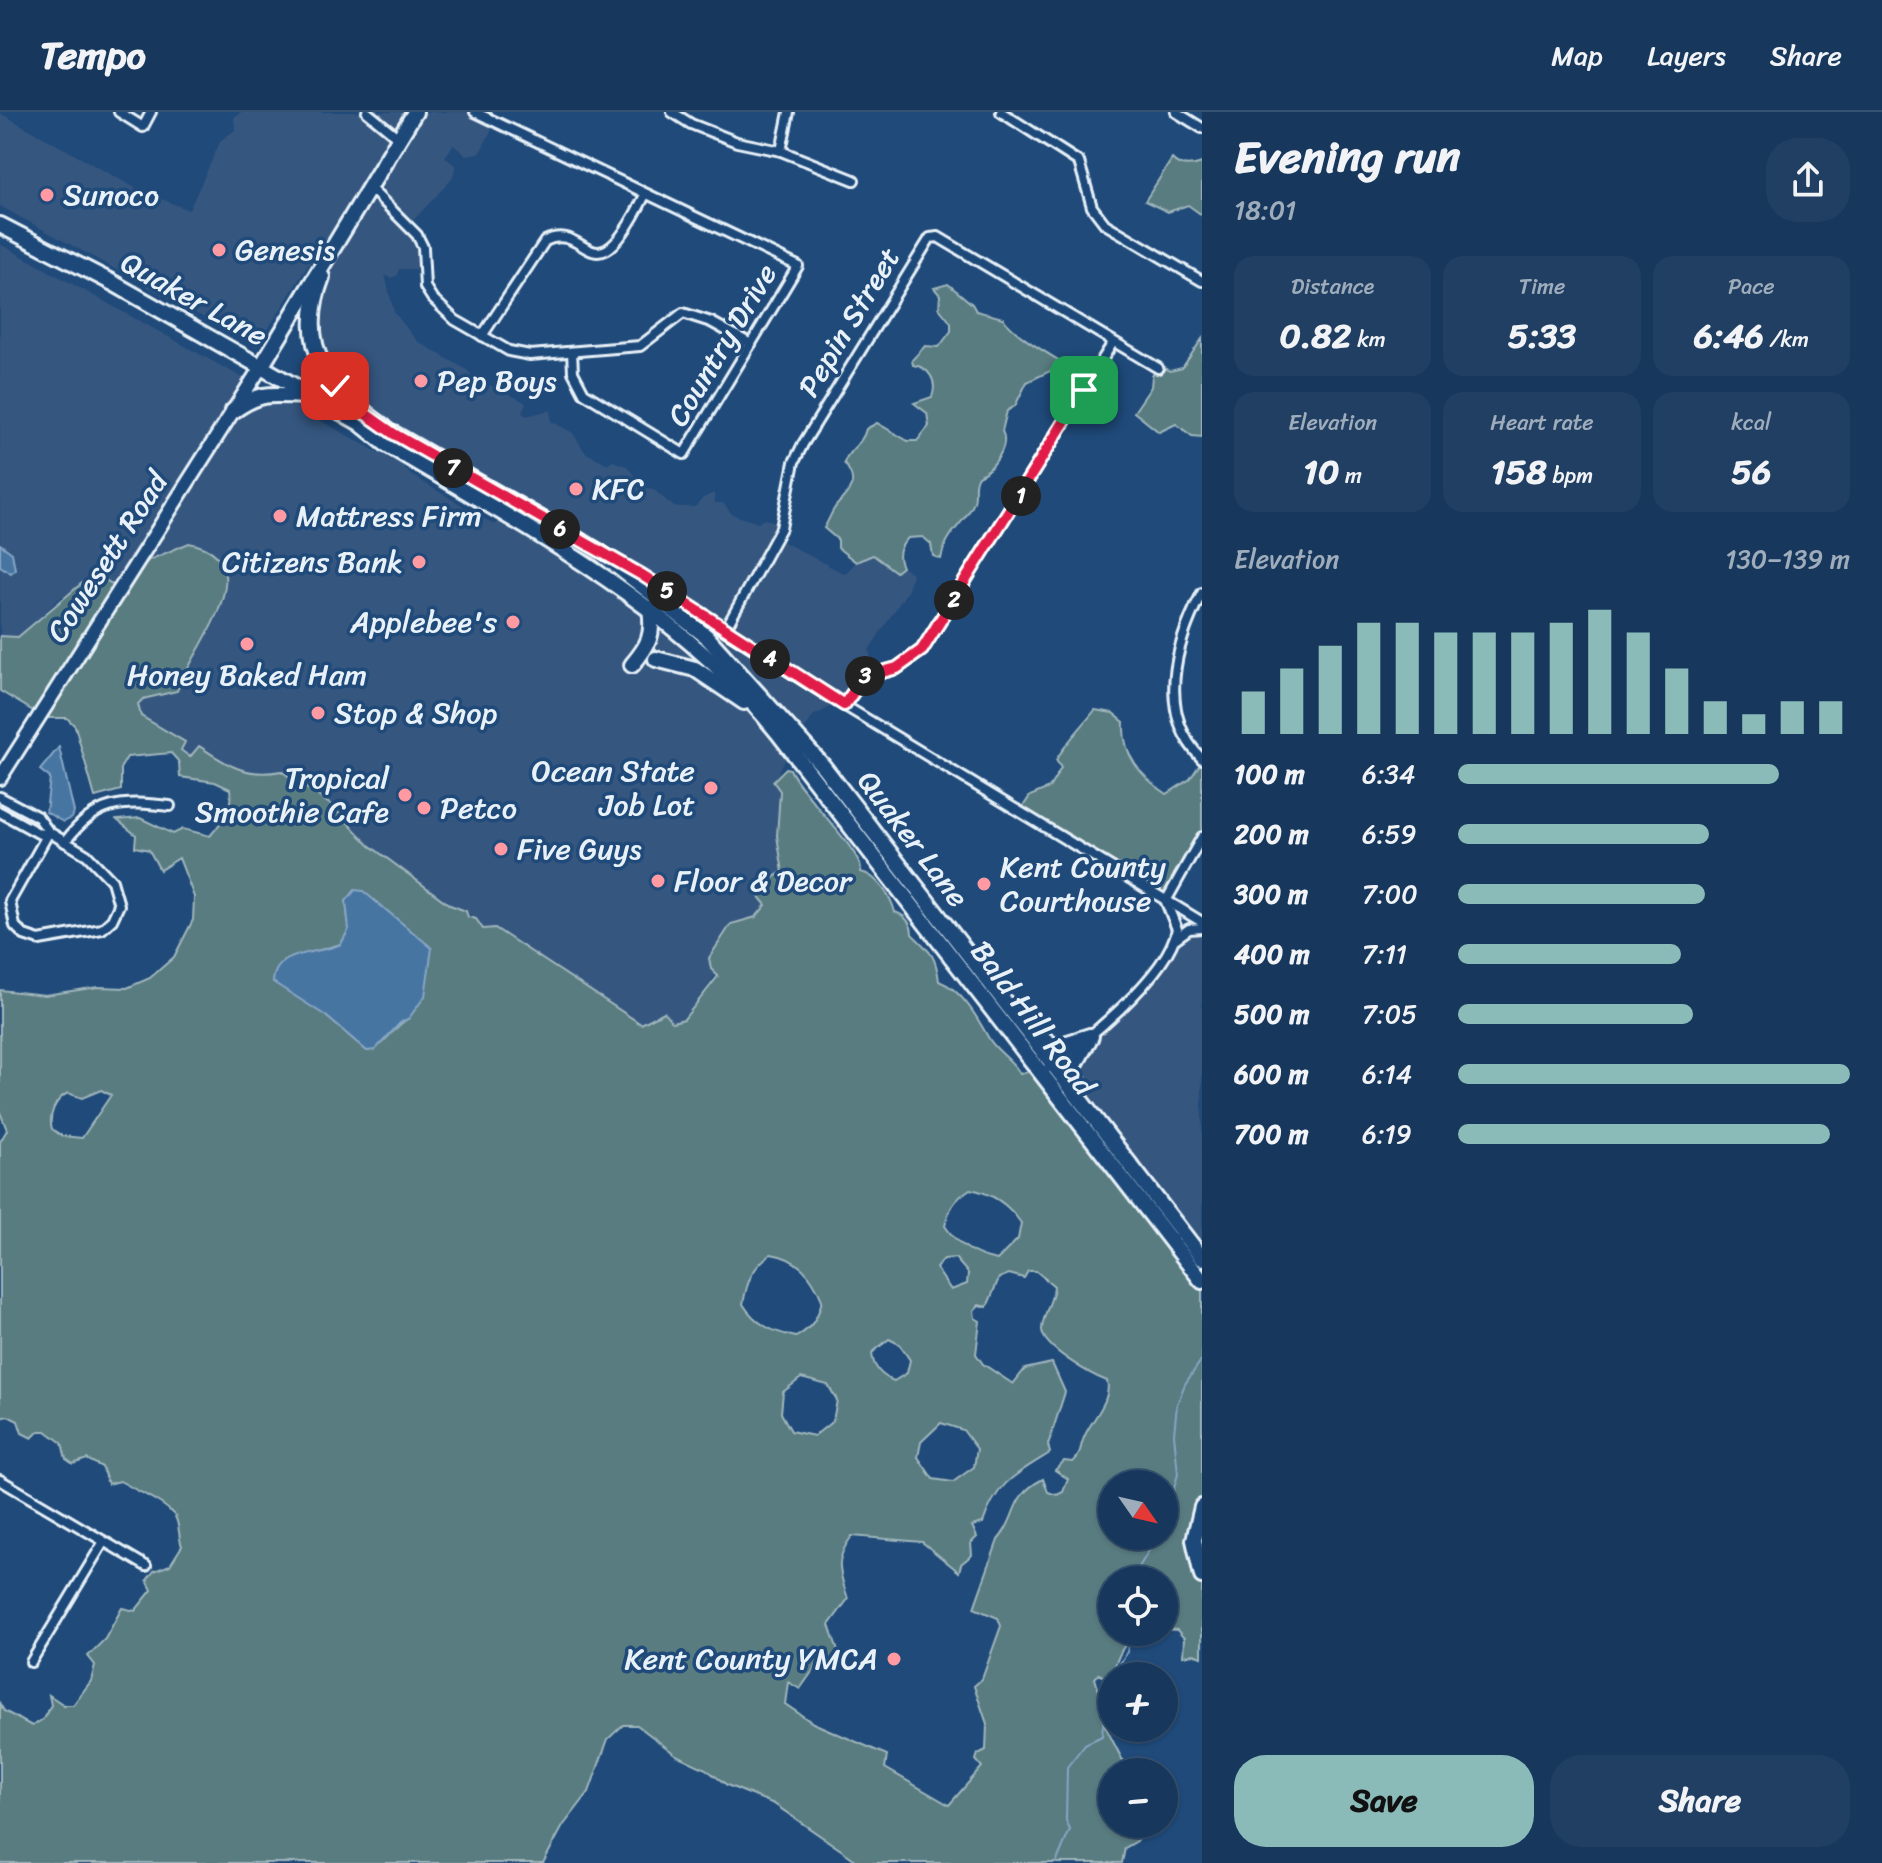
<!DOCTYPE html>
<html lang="en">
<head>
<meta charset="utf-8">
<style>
  :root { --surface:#17385c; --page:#203f62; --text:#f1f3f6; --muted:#9eacbb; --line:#365272; --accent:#8bbbb9 }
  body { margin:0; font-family:Sriracha,sans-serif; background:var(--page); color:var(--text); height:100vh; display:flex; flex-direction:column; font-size:30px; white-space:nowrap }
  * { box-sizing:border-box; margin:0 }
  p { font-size:26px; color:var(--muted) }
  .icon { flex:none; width:44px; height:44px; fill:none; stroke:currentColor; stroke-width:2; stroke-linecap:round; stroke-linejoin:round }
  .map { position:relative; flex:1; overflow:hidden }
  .drawer { display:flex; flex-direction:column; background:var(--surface); width:680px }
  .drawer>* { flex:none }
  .needle { width:52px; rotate:124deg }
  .fabs { position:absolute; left:1098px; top:1358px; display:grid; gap:16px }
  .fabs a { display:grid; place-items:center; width:80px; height:80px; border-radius:50%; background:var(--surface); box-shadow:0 2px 6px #0004,0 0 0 2px var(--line); font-size:40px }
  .pin { position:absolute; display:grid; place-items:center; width:68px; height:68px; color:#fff; margin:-34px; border-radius:16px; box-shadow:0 4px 12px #0006 }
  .km { position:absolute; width:40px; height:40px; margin:-20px; border-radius:50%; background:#222; color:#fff; font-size:22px; line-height:40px; text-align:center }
  .round { display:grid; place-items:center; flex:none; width:84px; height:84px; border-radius:32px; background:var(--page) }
  .head { display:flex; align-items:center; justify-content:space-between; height:136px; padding:0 32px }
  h1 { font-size:44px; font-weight:700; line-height:60px }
  .figures { display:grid; grid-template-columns:repeat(3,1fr); gap:12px; height:136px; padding:8px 32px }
  .figures div { display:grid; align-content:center; border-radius:20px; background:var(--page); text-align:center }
  .figures b { font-size:34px; font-weight:700 }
  .figures small { font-size:22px; font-weight:400 }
  .figures p { font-size:22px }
  .chart { height:224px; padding:16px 32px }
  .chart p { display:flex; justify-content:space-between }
  .chart svg { width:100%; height:144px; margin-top:8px; stroke:var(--accent); stroke-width:6 }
  .cta { display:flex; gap:16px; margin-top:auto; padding:16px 32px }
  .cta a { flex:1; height:92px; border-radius:32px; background:var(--accent); color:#111; font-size:32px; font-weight:700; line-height:92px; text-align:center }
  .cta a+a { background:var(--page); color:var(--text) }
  ul { padding:0 32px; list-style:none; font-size:26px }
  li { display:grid; grid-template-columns:128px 96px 1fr; align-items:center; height:60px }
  li i { height:20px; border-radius:10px; background:var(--accent) }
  header { display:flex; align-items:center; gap:48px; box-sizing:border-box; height:112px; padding:0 40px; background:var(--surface); border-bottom:2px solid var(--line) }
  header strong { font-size:38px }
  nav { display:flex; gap:44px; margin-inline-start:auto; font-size:28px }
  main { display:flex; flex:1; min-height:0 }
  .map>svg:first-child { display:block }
</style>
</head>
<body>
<header>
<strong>Tempo</strong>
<nav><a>Map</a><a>Layers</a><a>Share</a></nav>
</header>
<main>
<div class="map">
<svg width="1202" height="1751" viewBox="0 0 1202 1751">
  <rect width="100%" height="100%" fill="#1f4a7a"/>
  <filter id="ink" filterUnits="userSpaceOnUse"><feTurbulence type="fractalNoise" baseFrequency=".0125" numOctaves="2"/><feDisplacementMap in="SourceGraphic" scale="16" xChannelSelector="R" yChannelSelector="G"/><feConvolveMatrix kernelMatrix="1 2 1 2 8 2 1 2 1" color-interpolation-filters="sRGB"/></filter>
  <g filter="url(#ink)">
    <g fill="#36567f">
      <path d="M241,0h243l11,11 -15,30 -14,2 -13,-10 -8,12 11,9 -4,13 -42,45 8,11 6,34h-25l-2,7 -7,2 -5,-3 9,37 23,29 50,29 11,12 4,12 8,-9 31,15 5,3 -4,9 4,4 25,-6v11l22,12 12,19 23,12 5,-3 14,5 15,21 11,2 21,18h21l8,-9 11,-5 1,10h8l9,11 26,9 6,-4 17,4 -3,16 67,35 11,-12 17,-7 23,17 6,-5 10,6 -4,17 -39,60 5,20 -28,33h-8l-25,13 -34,54 -2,66 6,36 -22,12 -5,11 10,10 -82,114 -12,3 -16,-8 -15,10 -145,-96 -13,2 -17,-19 -16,-6 -81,-60 -38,-40 -50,-34 -18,4 -21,-3 -18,-8 -34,-7 -14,-17 -35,-24 -3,-13 5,-4 35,-9 27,-52 22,-54 -90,-13 -18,17 -14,-8 -13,-1 -32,19 -42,39 -18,-1v-70l12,-13 -12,-9v-300l403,222 8,9 84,50 8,-10 196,124 -184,-143 -165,-96 -33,-50 -3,-38 15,-52 -12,-9 -60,96 -257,-141v-93l137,76 52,21 32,-70 14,-10 -1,-13z"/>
      <path d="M1191,818h11v351l-154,-202 72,-70 58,-73z"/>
    </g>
    <g fill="#587b80" stroke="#a0b6bc" stroke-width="2" fill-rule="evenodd">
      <path d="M1172,47c8,9 19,8 30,4v52l-14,-10 -20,7 -23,-11z"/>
      <path d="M948,172l24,20 4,7 27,7c10,16 44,35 62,46l-38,18 -12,24 -8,5 -5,20c8,15 -9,39 -24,45 -6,9 -1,16 -4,26 -7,20 -28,29 -33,57l-8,-3 -2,-12 -8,-7 -15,1c-8,8 -12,18 -6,29l-6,5 -23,-17 -17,7 -18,-14v-8l-14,-12c4,-6 8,-18 13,-23 13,-15 23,-22 7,-42 5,-16 18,-17 22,-34l11,-6 31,18h9l12,-15 -2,-13 -13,-10 18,-6c6,-16 -3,-30 -19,-32l-1,-5 13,-14 14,1 12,-16v-8l-12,-15 1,-13 -6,-7z"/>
      <path d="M1202,227v98l-10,-1 -16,-12 -17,8 -25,-20 17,-25 1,-11 8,-10 10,5 12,-3z"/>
      <path d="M189,431c81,16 4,106 -12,148l-34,8 -5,5 3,12 44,26 -4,8 9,7 9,-11c28,19 47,32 82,25l50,34 38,40 81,60 16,6 2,6 8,2 7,10 12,-1 146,96 23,-12 8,10 12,-3 34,-43 -7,-7 -2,-11 22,-34 25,-7 10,-12 -11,-13 6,-8 22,-12 -6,-36 3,-45 -7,-10 13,-13 4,1c11,26 75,84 71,103 15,3 30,24 34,40 10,3 17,12 17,22 19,18 24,22 27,47 23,9 38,36 49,56 8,15 24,21 32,37l22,-6 160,213v376l-8,-3 -11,2 1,-18 -7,-8 -13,-1v-49h-52v52h48l-8,5c-30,-4 -33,18 -42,43l-11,-6 -4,4 9,31v15l18,35 15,13h-25v52h35l-10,17 -12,7 -3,15h-262l-86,-59 -47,-19 -21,-16 -30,-14 -39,-30h-14l-15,14 -19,53 -26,34 -20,37h-543v-159l4,7 28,15 11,-7 8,-14 -2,-10 15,10h9l18,-24 4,-16 -7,-9 17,-17 17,-31 13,3 17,-21 -5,-10 7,-9 16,-6 12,-19c-4,-9 -2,-24 -8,-31 -10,-13 -39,-25 -54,-34l-12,3 -6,-17 -15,-8 -14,5 -7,-5 -4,-16 -16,-12h-7l-7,7 -10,-5 -4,-12 -10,-5 -8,2v-276l7,-12 -7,-18v-122l45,5 53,-8 29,1 23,-10 24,-21 19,-37 1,-23 -15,-39 -19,12 -11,-20 -14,-3 1,-12 -19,-15 23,-2 33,16 10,-5 27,7c12,-14 23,-27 20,-47l-15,-7 -35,-5 -1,-15 -8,-9 -44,4 -6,10v23l-26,7 -20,-71 -8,-8h-22l-45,-27v-55l18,1 70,-59 17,2 14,8 30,-28zM374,788l27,25 8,93c-16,8 -25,30 -42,33l-41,-35 -42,-56 57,-16 8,-15 -3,-28zM101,978l10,5 -29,43 -20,-2 -10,-7c-4,-13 3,-30 16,-36l14,5zM970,1077c22,4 39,16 51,34l-3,16 -21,21c-22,-4 -40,-16 -52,-34 4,-18 10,-27 25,-37zM771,1142c27,4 41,21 51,46 -4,18 -10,28 -26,37 -23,-5 -40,-12 -53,-33 4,-22 9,-37 28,-50zM955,1146l13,15 -1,11 -16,6 -15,-22 8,-9zM1028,1159h8l18,15c-1,15 -12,30 -12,44 0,17 49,45 65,51 6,20 -19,42 -24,59 -3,8 -2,15 -10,22l-9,-1 -9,9 13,9 -5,13 -6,3 -9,-3 -5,-13c-35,18 -24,37 -45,61l-24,68 24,10 3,8 -19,53 -8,7 13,38 -1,26 -8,4 -2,6 6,7 -33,38 -64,-37 2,-13 -74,-32 -28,-19 3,-22 12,7 19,-27 16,2 4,-11 -10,-28 19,-26c-8,-26 -15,-38 4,-63l70,6 37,30 2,-8 11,-9 -1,-12 6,-6 -5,-11 11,-3c13,-40 33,-49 67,-70l-2,-8 17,-53 -13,-29 -27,6 -12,15 -30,-20 -7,-10 4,-33 -5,-3 -1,-8 5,-5 8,2 12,-29 10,-4 15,4zM889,1227l10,5 11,16 -3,13 -13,8c-13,-5 -21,-14 -22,-28zM801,1266l27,7 9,15 -4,21 -19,15 -23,-5 -10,-18 2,-21zM941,1311l22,7 14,19 -3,18 -21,15 -20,-3 -15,-22 3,-15zM1112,1372h52v52h-52z"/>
      <path d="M1095,598l18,3 11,9c-2,33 17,55 43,72l23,-15 12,-18v78l-36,62 -146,-90 10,-15 19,-8 12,-20 -5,-8c11,-19 25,-32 39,-50z"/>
    </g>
    <g fill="#4674a2" stroke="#87a6c4" stroke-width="2">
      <path d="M0,432l12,9 3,16 -4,4 -11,-7z"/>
      <path d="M59,635l15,65 -2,6 -9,4 -17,-10 4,-34 -10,-8z"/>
      <path d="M355,778l8,1 69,57 -7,48 -16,22 -9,5 -25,27 -8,1 -41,-35 -53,-34c2,-33 45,-27 68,-38l8,-15 -3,-28z"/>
    </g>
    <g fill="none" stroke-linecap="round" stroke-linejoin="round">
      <g stroke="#87a6c4" stroke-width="2">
        <path d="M1164,1412l14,-50 -4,-40 3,-30 8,-20 17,-25"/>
        <path d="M1131,1468l27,-44"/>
        <path d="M1056,1751l14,-33 -4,-9 1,-54 18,-23 17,-8 4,-48 21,-36 4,-20"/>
      </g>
      <defs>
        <g id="street">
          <path d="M119,0l24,15 8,-15"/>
          <path d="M367,0l33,27"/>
          <path d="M475,0l323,154 -114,188 -100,-61 -11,-21 -1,-20"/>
          <path d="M672,0l19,12 46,18 44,9 73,29"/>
          <path d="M1001,0l78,50 13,45 13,17 97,57"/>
          <path d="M1176,0l26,16"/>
          <path d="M781,39l8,-39"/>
          <path d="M370,76l47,47 6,12 2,40 7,11 23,22 54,31 21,4 110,-9 43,-33 28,9 40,22"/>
          <path d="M482,224l63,-95c44,-22 46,63 100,-46"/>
          <path d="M627,456l190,121 385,233"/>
          <path d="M1202,481c-27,51 -46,120 0,166"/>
          <path d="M726,516l55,-100 13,-66 9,-18 127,-206 8,-1 220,131"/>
          <path d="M844,593l20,-28 33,-9 25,-18 190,-306"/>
          <path d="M0,685l38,20 11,15 38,23 25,26 7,24 -7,15 -10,9 -63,11 -15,-5 -9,-9 -5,-25 39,-69"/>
          <path d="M0,700l40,22 9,-2"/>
          <path d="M65,730c31,-42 57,-41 105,-36"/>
          <path d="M1166,789l36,-64"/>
          <path d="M1175,827l14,-10 13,-1"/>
          <path d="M1041,961c39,-27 127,-96 136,-144l-11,-27"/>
          <path d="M0,1368l146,86"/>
          <path d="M31,1550l72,-119"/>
        </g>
        <path id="secondary" d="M0,666l261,-411"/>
        <g id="primary">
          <path d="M0,113l113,58 247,140 26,21c140,84 290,160 393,290l423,547"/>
          <path d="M322,165c-27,71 7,111 62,150"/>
          <path d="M261,255l154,-255"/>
          <path d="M233,299c30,-21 39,-16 74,-15"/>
          <path d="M368,314l26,8 205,118 107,84 117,130 379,492"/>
          <path d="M656,547l39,10 49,33"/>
          <path d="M632,553c17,-20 22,-30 18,-57"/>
          <path d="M1034,920l21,15 35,-11"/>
          <path d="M1081,978l-8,-22 18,-32"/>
          <path d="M1202,1395l-8,33 8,36"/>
        </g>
      </defs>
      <use href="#street" stroke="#e8f1f8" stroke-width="14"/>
      <use href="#secondary" stroke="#e8f1f8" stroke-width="18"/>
      <use href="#primary" stroke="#e8f1f8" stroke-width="20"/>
      <use href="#street" stroke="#1f4a7a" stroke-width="8"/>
      <use href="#secondary" stroke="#1f4a7a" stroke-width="12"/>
      <use href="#primary" stroke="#1f4a7a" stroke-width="14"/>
    </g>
  </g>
  <g fill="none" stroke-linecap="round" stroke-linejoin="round" filter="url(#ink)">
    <defs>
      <path id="route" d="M335,274l15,17 44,31 248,141 202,130 20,-28 33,-9 25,-18 162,-260"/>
    </defs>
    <use href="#route" stroke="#fff" stroke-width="16"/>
    <use href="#route" stroke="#e11d48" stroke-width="10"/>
  </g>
  <g fill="#ff9aa2" stroke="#1f4a7a" stroke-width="3">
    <circle cx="47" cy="83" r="8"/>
    <circle cx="219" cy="138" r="8"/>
    <circle cx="421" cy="269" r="8"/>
    <circle cx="576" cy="377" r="8"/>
    <circle cx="280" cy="404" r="8"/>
    <circle cx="419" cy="450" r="8"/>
    <circle cx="513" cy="510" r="8"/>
    <circle cx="247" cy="532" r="8"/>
    <circle cx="318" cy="601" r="8"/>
    <circle cx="711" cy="676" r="8"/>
    <circle cx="405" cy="683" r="8"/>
    <circle cx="424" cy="696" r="8"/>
    <circle cx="501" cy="737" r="8"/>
    <circle cx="658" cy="769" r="8"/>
    <circle cx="984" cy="772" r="8"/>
    <circle cx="894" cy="1547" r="8"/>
  </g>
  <g text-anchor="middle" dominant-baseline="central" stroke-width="7" stroke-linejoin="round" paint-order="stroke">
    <g font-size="30" fill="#e8f1f8" stroke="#1f4a7a" text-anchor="start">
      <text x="63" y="83">Sunoco</text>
      <text x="235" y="138">Genesis</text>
      <text x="437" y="269">Pep Boys</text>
      <text x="592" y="377">KFC</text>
      <text x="296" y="404">Mattress Firm</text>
      <text x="403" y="450" text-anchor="end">Citizens Bank</text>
      <text x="497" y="510" text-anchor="end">Applebee's</text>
      <text x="247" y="563" text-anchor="middle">Honey Baked Ham</text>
      <text x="334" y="601">Stop &amp; Shop</text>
      <text x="695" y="659" text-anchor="end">Ocean State<tspan x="695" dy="34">Job Lot</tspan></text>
      <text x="389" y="666" text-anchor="end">Tropical<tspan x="389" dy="34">Smoothie Cafe</tspan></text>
      <text x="440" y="696">Petco</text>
      <text x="517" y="737">Five Guys</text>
      <text x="1000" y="755">Kent County<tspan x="1000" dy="34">Courthouse</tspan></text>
      <text x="674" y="769">Floor &amp; Decor</text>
      <text x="878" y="1547" text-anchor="end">Kent County YMCA</text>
    </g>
    <g font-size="30" fill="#e8f1f8" stroke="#1f4a7a">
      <text transform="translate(194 187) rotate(29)">Quaker Lane</text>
      <text transform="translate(849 210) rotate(-59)">Pepin Street</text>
      <text transform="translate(722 233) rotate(-59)">Country Drive</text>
      <text transform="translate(107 445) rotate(-57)">Cowesett Road</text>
      <text transform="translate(913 727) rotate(53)">Quaker Lane</text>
      <text transform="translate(1033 906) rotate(53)">Bald Hill Road</text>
    </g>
  </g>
</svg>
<div class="fabs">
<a><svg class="needle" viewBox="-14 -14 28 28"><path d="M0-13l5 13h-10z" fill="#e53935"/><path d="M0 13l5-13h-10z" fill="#9eacbb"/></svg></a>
<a><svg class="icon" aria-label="locate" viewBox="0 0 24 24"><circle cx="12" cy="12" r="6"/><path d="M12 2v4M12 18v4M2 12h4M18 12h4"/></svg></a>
<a>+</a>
<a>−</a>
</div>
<div class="pin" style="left:1084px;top:278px;background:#1e9e55"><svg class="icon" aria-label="arrive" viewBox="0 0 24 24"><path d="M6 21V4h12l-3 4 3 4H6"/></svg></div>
<div class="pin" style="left:335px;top:274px;background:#d93025"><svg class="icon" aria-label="check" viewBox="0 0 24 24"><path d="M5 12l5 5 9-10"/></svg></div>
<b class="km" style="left:1021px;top:384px">1</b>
<b class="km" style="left:954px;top:488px">2</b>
<b class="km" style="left:865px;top:564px">3</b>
<b class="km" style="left:770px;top:547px">4</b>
<b class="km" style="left:667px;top:479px">5</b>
<b class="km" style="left:560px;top:417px">6</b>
<b class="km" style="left:453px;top:356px">7</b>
</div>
<section class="drawer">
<div class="head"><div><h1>Evening run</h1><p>18:01</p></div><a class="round"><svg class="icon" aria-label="share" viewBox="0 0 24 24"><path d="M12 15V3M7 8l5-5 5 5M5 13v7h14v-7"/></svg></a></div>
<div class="figures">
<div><p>Distance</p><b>0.82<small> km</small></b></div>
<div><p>Time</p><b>5:33</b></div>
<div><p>Pace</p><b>6:46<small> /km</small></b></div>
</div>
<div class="figures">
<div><p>Elevation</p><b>10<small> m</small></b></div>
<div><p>Heart rate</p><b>158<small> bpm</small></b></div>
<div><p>kcal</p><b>56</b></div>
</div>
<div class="chart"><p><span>Elevation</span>130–139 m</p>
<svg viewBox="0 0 160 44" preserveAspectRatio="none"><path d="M5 44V31M15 44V24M25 44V17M35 44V10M45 44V10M55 44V13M65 44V13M75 44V13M85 44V10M95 44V6M105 44V13M115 44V24M125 44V34M135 44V38M145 44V34M155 44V34"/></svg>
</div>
<ul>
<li><b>100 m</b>6:34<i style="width:82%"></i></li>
<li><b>200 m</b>6:59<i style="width:64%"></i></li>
<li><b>300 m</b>7:00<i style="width:63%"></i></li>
<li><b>400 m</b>7:11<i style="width:57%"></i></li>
<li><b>500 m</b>7:05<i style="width:60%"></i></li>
<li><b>600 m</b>6:14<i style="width:100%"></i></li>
<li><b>700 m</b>6:19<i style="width:95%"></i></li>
</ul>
<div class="cta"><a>Save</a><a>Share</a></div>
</section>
</main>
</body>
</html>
